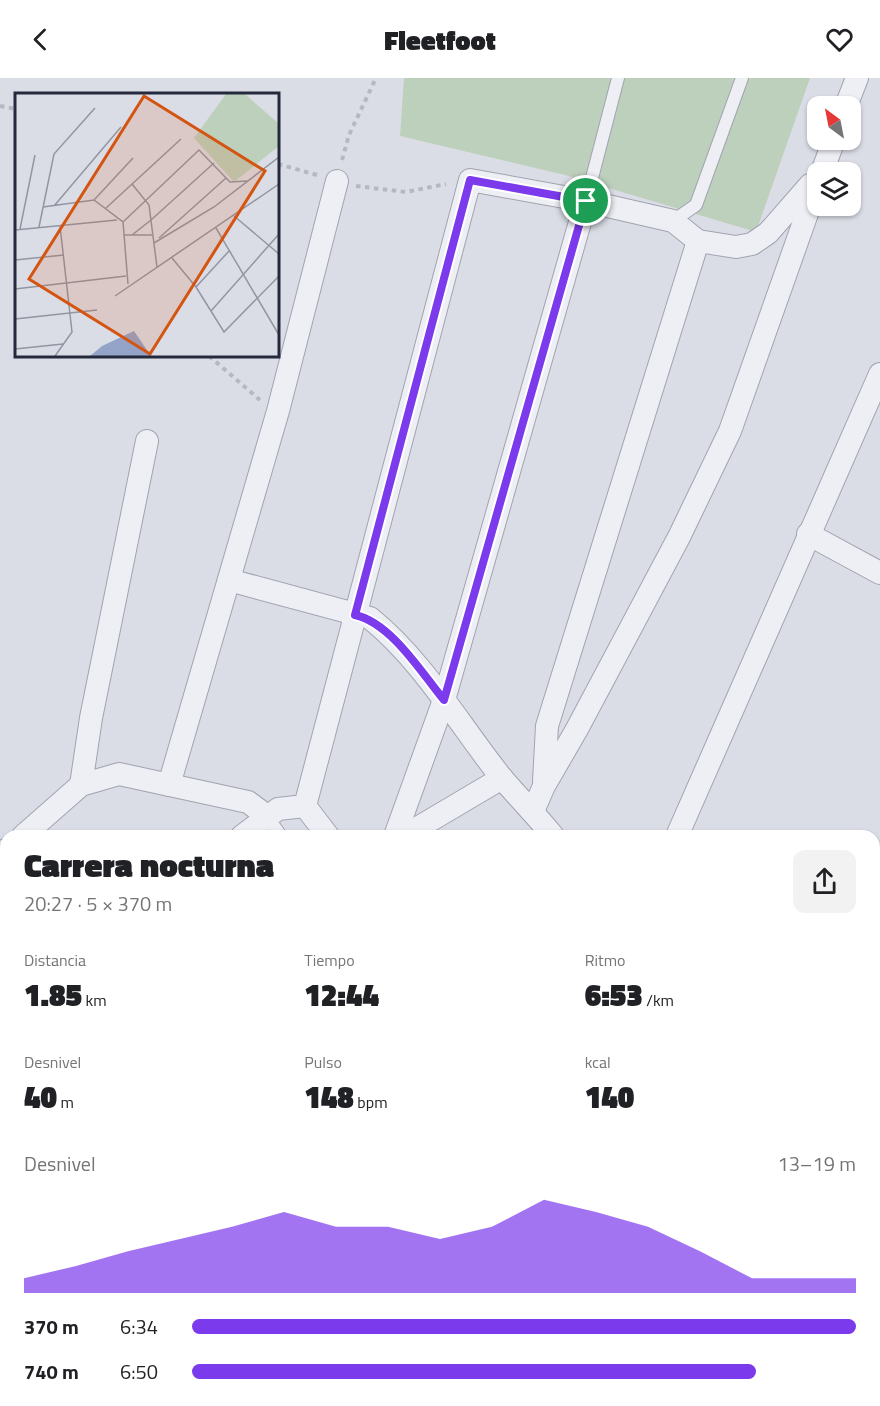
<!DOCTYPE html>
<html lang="es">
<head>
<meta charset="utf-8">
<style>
  :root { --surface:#fff; --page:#f2f2f2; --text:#202124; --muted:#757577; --accent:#7c3aed }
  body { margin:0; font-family:"Titillium Web",sans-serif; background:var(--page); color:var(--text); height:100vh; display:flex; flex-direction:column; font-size:22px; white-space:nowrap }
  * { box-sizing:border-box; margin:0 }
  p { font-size:20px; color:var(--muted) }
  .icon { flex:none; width:33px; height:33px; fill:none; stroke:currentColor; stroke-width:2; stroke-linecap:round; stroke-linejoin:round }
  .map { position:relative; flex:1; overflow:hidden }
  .drawer { position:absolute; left:0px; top:752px; width:880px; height:578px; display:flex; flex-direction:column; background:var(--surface); border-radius:18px 18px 0 0; box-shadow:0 2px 4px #0004 }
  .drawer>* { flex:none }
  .needle { width:39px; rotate:328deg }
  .controls { position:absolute; left:807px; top:18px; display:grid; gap:12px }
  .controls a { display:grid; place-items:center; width:54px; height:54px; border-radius:12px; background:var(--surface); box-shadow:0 2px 4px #0004; font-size:30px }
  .pin { position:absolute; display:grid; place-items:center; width:51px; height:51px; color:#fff; margin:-26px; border:3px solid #fff; border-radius:50%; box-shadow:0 2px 6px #0007 }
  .round { display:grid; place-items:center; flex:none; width:63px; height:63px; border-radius:12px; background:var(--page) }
  .head { display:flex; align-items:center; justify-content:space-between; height:102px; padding:0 24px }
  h1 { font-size:33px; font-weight:800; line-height:45px }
  .figures { display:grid; grid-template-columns:repeat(3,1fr); gap:9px; height:102px; padding:6px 24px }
  .figures div { display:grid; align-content:center }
  .figures b { font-size:30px; font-weight:800 }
  .figures small { font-size:16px; font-weight:400 }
  .figures p { font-size:16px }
  .chart { height:168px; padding:12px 24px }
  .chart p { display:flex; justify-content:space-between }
  .chart svg { width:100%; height:108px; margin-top:6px; fill:var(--accent); opacity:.7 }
  ul { padding:0 24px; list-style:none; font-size:20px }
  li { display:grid; grid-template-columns:96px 72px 1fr; align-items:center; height:45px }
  li i { height:15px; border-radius:8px; background:var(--accent) }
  header { display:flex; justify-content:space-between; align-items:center; height:78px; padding:0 24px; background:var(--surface); font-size:27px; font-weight:800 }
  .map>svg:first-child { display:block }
</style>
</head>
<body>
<header><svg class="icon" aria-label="back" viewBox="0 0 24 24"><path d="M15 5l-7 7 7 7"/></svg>Fleetfoot<svg class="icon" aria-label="heart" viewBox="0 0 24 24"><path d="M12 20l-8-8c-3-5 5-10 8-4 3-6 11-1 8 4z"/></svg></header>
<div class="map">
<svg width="880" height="1328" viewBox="0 0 880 1328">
  <rect width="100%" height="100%" fill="#dbdde6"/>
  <path fill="#bdd0bc" d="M404,0h406l-54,154 -191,-57 -165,-39z"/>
  <path fill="#94a3c8" d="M670,1323h166l22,5h-191z"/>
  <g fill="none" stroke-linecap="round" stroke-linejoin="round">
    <defs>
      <g id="lane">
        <path d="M586,123l32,-123"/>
        <path d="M673,143l23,-16 46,-127"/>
        <path d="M267,738l14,20"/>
      </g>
      <g id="street">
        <path d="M846,28l11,-28"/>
        <path d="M822,94l12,-32"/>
        <path d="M808,456l72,39"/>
        <path d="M229,502l141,38c53,43 89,106 131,159 17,20 35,38 52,59"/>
        <path d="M544,703l3,-55 151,-485"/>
        <path d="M81,707l10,-67 56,-277"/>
        <path d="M169,707l109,-374 59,-230"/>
        <path d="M305,728l165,-626 116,21 87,20 25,20 38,6 16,-3 16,-11 42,-48h7"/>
        <path d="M533,733l11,-25 33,-57 102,-192 51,-106 86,-243"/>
        <path d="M23,758l58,-51 38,-11 129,28 19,14"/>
        <path d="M242,758l36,-27 27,-3 23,30"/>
        <path d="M395,758l49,-136 142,-499"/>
        <path d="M404,758l98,-58"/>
        <path d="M677,758l203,-462"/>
        <path d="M0,777l6,-5"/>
        <path d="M874,820l6,2"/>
        <path d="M0,946l6,-4"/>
        <path d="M0,970l6,7"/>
        <path d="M0,1173l6,-5"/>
        <path d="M282,1323l4,5"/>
        <path d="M90,1328l6,-5"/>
        <path d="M386,1328l6,-5"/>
      </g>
    </defs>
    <use href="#lane" stroke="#a1a3b0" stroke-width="14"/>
    <use href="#street" stroke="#a1a3b0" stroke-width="24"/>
    <g stroke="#b6b8c0" stroke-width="4" stroke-dasharray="4.5 4.5" stroke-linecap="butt">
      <path d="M0,28l16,3"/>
      <path d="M342,82l7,-25 27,-57"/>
      <path d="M278,86l39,11"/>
      <path d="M356,108l50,6 40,-8"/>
      <path d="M209,278l51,44"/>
    </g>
    <use href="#lane" stroke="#eeeff4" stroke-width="12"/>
    <use href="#street" stroke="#eeeff4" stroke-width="22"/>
  </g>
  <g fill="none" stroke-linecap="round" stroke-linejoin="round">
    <defs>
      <path id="route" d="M470,102l116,21 -142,499c-23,-28 -53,-77 -89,-85z"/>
    </defs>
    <use href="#route" stroke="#fff" stroke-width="12"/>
    <use href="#route" stroke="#7c3aed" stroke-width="8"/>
  </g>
  <g transform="translate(15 15)">
    <rect width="264" height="264" fill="#dbdde6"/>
    <path d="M211,1h19l34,30v22l-45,36 -40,-44z" fill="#bdd0bc"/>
    <path d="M119,238l17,25h-61l12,-10z" fill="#94a3c8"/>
    <path fill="none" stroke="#9295a2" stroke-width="1.5" d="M117,91l17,21 8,62M79,107l39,-42M39,113l67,-79M28,114l51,-7 29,22 5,62M91,115l75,-69M219,123l45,38M108,129l76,-72 31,32 17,-1M24,134l15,-73 41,-46M201,135l63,107M5,136l15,-74M0,137l102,-10M109,142h8l19,-15 63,-57M117,142h20M144,145l67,-60M139,150l60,-36 65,-50M157,165l24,29 28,45 55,-56M0,167l49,-5M181,194l33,-36M0,196l111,-13M100,203l164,-112M196,218l68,-77M0,226l82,-9M0,256l48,-5M40,263l17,-24 -12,-106"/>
    <path fill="#d45411" fill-opacity="0.15" stroke="#d45411" stroke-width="3" d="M129,3l121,75 -115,183 -121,-75z"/>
    <rect width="264" height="264" fill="none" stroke="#25293c" stroke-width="3"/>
  </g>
</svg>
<div class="controls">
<a><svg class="needle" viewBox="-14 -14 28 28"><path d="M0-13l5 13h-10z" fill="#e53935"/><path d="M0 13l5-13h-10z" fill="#757577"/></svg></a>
<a><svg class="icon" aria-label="layers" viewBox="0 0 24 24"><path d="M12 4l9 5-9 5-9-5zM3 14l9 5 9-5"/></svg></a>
</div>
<div class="pin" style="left:586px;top:123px;background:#1e9e55"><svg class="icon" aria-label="arrive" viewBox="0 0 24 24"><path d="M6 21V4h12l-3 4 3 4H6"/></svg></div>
<section class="drawer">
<div class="head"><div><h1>Carrera nocturna</h1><p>20:27 · 5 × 370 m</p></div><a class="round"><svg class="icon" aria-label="share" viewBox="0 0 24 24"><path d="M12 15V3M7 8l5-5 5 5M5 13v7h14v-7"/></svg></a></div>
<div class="figures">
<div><p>Distancia</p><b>1.85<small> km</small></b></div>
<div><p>Tiempo</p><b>12:44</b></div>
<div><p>Ritmo</p><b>6:53<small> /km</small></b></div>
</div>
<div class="figures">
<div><p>Desnivel</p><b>40<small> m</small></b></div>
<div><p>Pulso</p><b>148<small> bpm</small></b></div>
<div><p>kcal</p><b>140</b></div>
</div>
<div class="chart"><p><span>Desnivel</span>13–19 m</p>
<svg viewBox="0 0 160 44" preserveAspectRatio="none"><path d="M0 44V38L10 33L20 27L30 22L40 17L50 11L60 17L70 17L80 22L90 17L100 6L110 11L120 17L130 27L140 38L150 38L160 38V44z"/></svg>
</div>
<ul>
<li><b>370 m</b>6:34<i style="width:100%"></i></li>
<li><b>740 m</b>6:50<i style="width:85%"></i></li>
</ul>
</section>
</div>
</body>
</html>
